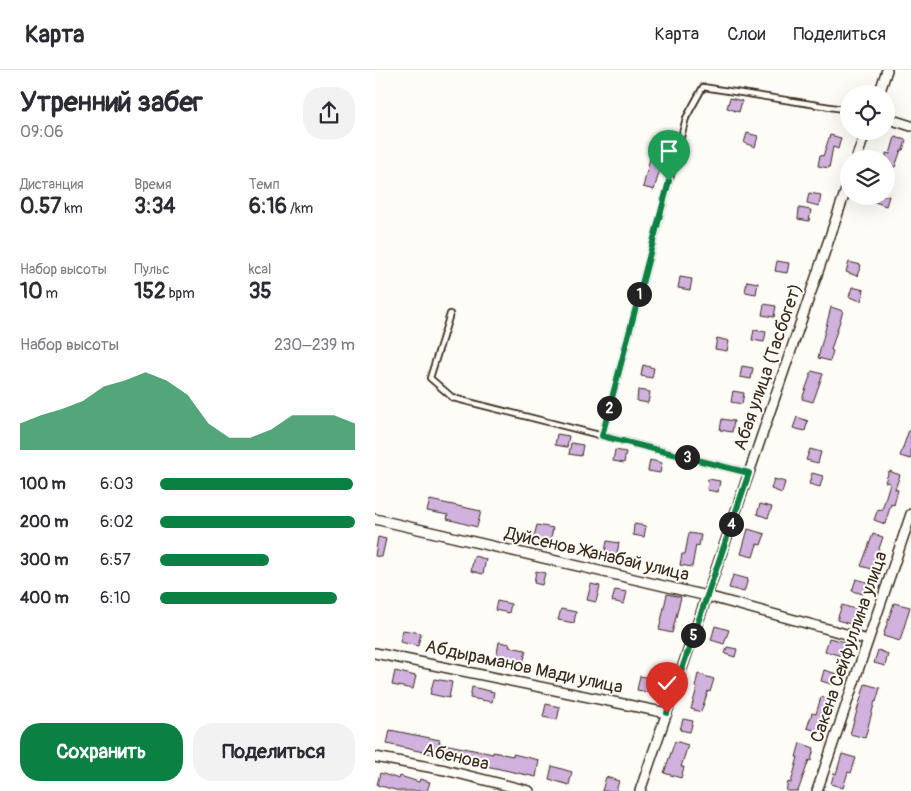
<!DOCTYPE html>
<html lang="ru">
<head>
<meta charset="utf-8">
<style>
  :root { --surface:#fff; --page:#f2f2f3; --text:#2b2b33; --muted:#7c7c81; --line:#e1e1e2; --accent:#0b8043 }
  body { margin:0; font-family:Pangolin,sans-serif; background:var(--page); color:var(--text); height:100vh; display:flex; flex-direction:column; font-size:19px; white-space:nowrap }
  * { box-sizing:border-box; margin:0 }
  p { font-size:16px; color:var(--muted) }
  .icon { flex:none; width:28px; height:28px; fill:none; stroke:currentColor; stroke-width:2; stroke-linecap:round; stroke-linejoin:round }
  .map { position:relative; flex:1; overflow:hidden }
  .sheet { display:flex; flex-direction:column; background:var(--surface); width:375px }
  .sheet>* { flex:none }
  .fabs { position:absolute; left:465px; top:15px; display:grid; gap:10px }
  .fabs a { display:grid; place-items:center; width:55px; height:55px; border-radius:50%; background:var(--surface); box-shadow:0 5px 20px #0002; font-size:25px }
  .pin { position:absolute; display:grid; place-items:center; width:42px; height:42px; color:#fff; margin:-51px -21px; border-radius:50% 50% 50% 0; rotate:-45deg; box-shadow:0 0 5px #0007 }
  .pin .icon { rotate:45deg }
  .km { position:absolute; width:25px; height:25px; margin:-12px; border-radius:50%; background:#222; color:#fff; font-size:14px; line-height:25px; text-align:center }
  .round { display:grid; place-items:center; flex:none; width:52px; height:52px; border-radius:20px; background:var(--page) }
  .summary { display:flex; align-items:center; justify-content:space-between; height:85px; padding:0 20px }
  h1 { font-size:28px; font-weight:700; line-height:38px }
  .stats { display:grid; grid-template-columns:repeat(3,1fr); gap:8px; height:85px; padding:5px 20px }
  .stats div { display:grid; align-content:center }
  .stats b { font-size:21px; font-weight:700 }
  .stats small { font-size:14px; font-weight:400 }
  .stats p { font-size:14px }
  .chart { height:140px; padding:10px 20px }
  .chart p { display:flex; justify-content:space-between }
  .chart svg { width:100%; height:90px; margin-top:5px; fill:var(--accent); opacity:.7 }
  .cta { display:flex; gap:10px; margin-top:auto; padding:10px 20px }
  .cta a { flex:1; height:58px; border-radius:20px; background:var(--accent); color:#fff; font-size:20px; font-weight:700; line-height:58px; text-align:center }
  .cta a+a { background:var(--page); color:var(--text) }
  ul { padding:0 20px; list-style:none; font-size:16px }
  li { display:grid; grid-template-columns:80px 60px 1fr; align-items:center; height:38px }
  li i { height:12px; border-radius:6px; background:var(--accent) }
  header { display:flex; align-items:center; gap:30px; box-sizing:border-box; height:70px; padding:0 25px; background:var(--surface); border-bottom:1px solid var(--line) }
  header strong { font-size:24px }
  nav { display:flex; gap:28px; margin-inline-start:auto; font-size:18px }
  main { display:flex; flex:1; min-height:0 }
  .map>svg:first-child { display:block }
</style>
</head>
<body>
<header>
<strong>Карта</strong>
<nav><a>Карта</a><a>Слои</a><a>Поделиться</a></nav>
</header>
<main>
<section class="sheet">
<div class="summary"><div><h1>Утренний забег</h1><p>09:06</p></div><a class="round"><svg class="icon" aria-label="share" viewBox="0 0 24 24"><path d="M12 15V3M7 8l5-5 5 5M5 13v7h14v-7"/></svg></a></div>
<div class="stats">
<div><p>Дистанция</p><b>0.57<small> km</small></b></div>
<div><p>Время</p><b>3:34</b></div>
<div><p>Темп</p><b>6:16<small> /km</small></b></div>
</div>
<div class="stats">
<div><p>Набор высоты</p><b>10<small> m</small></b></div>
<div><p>Пульс</p><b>152<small> bpm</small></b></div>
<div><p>kcal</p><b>35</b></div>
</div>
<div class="chart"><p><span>Набор высоты</span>230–239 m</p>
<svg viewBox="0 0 160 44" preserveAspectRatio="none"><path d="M0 44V31L10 27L20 24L30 20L40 13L50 10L60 6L70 10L80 17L90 31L100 38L110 38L120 34L130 27L140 27L150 27L160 31V44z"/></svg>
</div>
<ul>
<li><b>100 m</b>6:03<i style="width:99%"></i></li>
<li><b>200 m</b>6:02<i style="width:100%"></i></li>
<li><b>300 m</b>6:57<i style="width:56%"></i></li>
<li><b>400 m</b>6:10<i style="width:91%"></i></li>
</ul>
<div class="cta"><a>Сохранить</a><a>Поделиться</a></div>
</section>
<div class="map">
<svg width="536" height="721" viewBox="0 0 536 721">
  <rect width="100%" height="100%" fill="#fdfcf7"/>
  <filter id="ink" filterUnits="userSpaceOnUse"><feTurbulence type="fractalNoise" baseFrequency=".02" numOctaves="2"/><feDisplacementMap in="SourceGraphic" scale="10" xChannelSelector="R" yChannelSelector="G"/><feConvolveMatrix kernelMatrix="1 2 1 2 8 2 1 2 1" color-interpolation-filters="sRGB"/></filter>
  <g filter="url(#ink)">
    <g fill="#d1b1dd" stroke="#3b2a1e">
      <path d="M355,28l12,3 -3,11 -12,-4z"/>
      <path d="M372,63l11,3 -3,11 -11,-4z"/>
      <path d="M455,65l11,3 -3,11 -5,-2 -4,21 -11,-2 2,-11 3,1z"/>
      <path d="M520,67l11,3 -3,10h-2l-6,17 -9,-2v-12l4,1z"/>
      <path d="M275,88l12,4 -8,28 -11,-3z"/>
      <path d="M434,123l12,2 -2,11 -12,-3z"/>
      <path d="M502,126h12l-3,10 -11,-4z"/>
      <path d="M424,138l12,2 -2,11 -11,-2z"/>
      <path d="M402,191l12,2 -2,10 -12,-2z"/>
      <path d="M474,192l12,3 -4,11 -11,-4z"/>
      <path d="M305,207l12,2 -2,11 -12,-2z"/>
      <path d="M372,211l11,2 -2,11 -11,-2z"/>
      <path d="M477,217l12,3 -3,11 -12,-4z"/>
      <path d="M389,234l12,2 -2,11 -12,-2z"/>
      <path d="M456,237l12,4 -12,39 2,1 -3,10 -12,-3z"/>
      <path d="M379,260l12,2 -2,10 -12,-2z"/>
      <path d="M342,268l12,3 -2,10 -12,-2z"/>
      <path d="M268,295l11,3 -2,10 -11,-2z"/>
      <path d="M367,296l11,2 -2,11 -11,-2z"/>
      <path d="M437,301l11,3 -10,28 -11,-3z"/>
      <path d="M263,320l12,2 -2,11 -11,-2z"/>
      <path d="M358,321l11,2 -2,11 -11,-2z"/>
      <path d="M422,347l11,4 -3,10 -12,-3z"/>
      <path d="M347,349l12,2 -2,11 -12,-2z"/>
      <path d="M534,360h2v29l-11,-3z"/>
      <path d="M182,364l12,2 -2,11 -12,-2z"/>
      <path d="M196,373l12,2 -2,11 -12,-2z"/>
      <path d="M435,379l11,3 -3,11 -12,-3z"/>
      <path d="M240,380l11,2 -2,11 -11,-2z"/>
      <path d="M275,390l12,3 -2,10 -12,-2z"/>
      <path d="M514,401l11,4 -5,14 3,1 -4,15 -3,-1 -6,20 -11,-4 4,-11 4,1 8,-27 -5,-1z"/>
      <path d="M437,403l11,3 -3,11 -11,-3z"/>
      <path d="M333,409l12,2 -2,11 -11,-2z"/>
      <path d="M399,409l11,3 -3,11 -11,-4z"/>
      <path d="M55,430l51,11 -4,16 -30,-8 1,-4 -21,-4z"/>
      <path d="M385,434l12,3 -4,11 -11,-4z"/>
      <path d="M259,454l12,2 -2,11 -11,-2z"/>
      <path d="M162,455l16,3 -3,15 -17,-3z"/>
      <path d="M373,459l17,5 -4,11 -4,-1 -4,13 -12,-3z"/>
      <path d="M314,463l12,2 -2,11 -3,-1 -4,22 -12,-2 2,-11h3z"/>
      <path d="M498,464l10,3 -11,32 -11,-3z"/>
      <path d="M3,467l8,2 -4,18 -7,-1z"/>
      <path d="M232,471l12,2 -2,11 -12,-2z"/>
      <path d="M99,486l12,3 -3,15 -12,-3z"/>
      <path d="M161,501l9,2 -3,12 -8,-2z"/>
      <path d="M358,505l15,4 -4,13 -15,-4z"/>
      <path d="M481,509l11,3 -4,12 -11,-3z"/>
      <path d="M216,514l9,2 -4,16 -9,-2z"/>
      <path d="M240,520l12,2 -3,12 -12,-3z"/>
      <path d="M292,524l14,3 -9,36 -13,-3z"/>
      <path d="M122,531l14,3 -2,9 -14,-3z"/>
      <path d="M519,533l16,4 -10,34 -17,-5z"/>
      <path d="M467,535l16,5 -4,15 -17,-5z"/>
      <path d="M186,539l15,3 -2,11 -16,-3z"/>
      <path d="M340,556l14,4 -5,14 -13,-4z"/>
      <path d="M28,560l18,3 -3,13 -18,-4z"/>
      <path d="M454,568l16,4 -4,14 -16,-5z"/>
      <path d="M124,572l11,2 -1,3 17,3 -3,14 -27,-5z"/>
      <path d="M352,577l10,2 -2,8 -10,-3z"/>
      <path d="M503,580l10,4 -3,12 -11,-3z"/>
      <path d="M449,600l13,4 -3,11 -13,-4z"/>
      <path d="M20,601l21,5 -3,13 -21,-4z"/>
      <path d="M323,604l16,5 -4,13 -2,-1 -7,21 -10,-3 6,-21 -2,-1z"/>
      <path d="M265,606l15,3 -3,14 -15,-3z"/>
      <path d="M59,609l18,3 -3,16 -19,-4z"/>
      <path d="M490,614l15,4 -4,14 -1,-1 -10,37 -15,-4z"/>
      <path d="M97,617l22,5 -2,10 -22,-4z"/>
      <path d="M446,627l7,2 -8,33 -13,-4 5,-15 4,1z"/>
      <path d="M171,634l14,3 -3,13 -14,-3z"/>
      <path d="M308,649l10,2 -3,11 -10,-2z"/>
      <path d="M15,660l50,10 -1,3 54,11v-2l20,4v-2l26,6 -3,17 -149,-33z"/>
      <path d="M300,671l13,4 -7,22h3l-3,11 -17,-5z"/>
      <path d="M425,673l14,5 -3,13 -2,-1 -11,31h-12l2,-9 3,1 7,-26h-2z"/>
      <path d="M467,684l14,4 -5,15 -3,-1 -5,16 -12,-4 3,-11 2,1z"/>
      <path d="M177,696l20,6 -3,13 -20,-6z"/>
      <path d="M5,703l19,6 1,-3 19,6 1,-3 10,3 -3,9h-28l-22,-6z"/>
      <path d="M231,707l13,4 -3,10h-14z"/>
    </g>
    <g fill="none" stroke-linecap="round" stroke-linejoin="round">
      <defs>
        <g id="lane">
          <path d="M75,244l-20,64 23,20 296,75"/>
          <path d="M227,366l84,-318 17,-31 146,23"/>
        </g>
        <g id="street">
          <path d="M504,24l8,-24"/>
          <path d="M511,48l25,8"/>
          <path d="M481,89l10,-28"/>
          <path d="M0,449l332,77 161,44"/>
          <path d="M0,583l292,60"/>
          <path d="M0,687l70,13 84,21"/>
          <path d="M265,721l209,-610"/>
          <path d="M442,721l94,-277"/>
        </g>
      </defs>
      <use href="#lane" stroke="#3b2a1e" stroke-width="8"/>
      <use href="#street" stroke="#3b2a1e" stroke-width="12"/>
      <use href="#lane" stroke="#fdfcf7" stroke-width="4.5"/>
      <use href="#street" stroke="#fdfcf7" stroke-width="9"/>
    </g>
  </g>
  <g fill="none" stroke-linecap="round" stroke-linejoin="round" filter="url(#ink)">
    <defs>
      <path id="route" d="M292,643l82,-240 -147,-37 67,-255"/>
    </defs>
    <use href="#route" stroke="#fff" stroke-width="10"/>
    <use href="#route" stroke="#0b8043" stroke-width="6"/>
  </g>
  <g text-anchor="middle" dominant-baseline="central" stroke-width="4" stroke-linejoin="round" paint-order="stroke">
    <g font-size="18" fill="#3b2a1e" stroke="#fdfcf7">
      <text transform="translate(393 297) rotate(-71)">Абая улица (Тасбогет)</text>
      <text transform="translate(222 484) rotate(13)">Дуйсенов Жанабай улица</text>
      <text transform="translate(474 577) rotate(-71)">Сакена Сейфуллина улица</text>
      <text transform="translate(149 597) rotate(12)">Абдыраманов Мади улица</text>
      <text transform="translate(81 687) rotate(13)">Абенова</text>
    </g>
  </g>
</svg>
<div class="fabs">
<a><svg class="icon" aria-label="locate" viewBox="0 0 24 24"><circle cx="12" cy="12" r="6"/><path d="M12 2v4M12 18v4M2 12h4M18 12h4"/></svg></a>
<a><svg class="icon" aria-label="layers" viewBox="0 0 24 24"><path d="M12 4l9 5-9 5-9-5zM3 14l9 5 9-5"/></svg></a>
</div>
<div class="pin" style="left:294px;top:111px;background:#1e9e55"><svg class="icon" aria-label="arrive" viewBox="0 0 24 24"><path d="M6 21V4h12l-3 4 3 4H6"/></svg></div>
<div class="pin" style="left:292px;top:643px;background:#d93025"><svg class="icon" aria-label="check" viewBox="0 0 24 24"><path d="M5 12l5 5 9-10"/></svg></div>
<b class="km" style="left:264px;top:224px">1</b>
<b class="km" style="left:234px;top:338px">2</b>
<b class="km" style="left:312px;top:387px">3</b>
<b class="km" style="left:356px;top:454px">4</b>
<b class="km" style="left:318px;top:565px">5</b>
</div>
</main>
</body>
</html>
